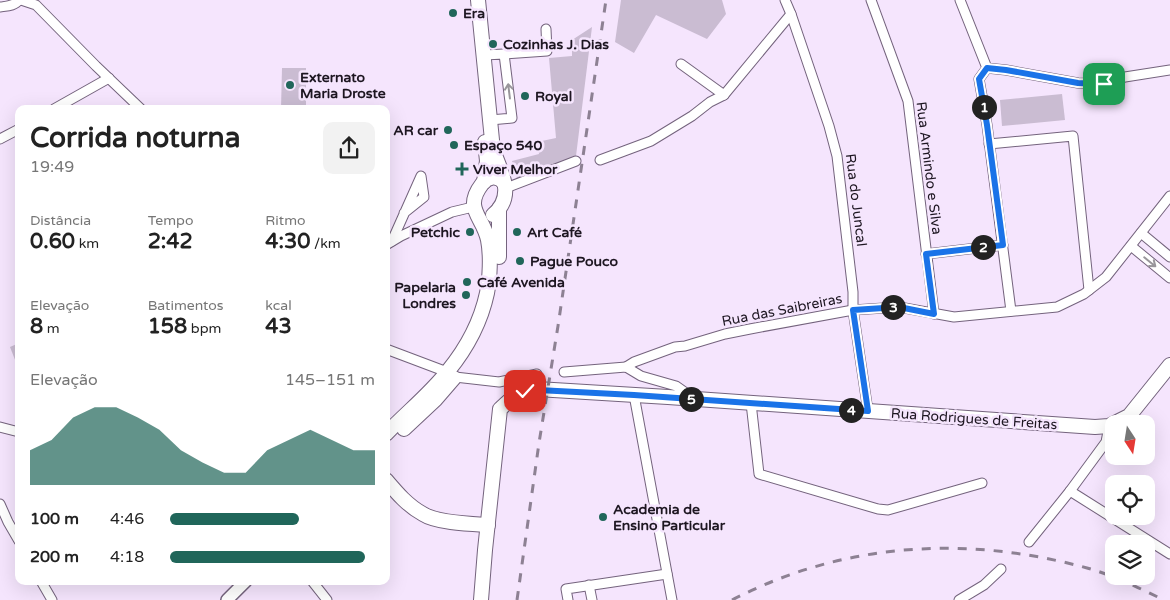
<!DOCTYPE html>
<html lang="pt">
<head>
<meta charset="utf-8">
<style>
  :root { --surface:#fff; --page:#f2f2f2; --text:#222; --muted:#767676; --accent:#20665a }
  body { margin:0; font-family:"Varela Round",sans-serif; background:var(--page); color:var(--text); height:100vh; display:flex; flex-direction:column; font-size:19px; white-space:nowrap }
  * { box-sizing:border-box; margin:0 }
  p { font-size:16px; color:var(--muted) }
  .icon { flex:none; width:28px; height:28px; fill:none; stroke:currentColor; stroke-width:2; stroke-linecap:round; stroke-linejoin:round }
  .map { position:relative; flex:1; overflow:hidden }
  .sheet { position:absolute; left:15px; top:105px; width:375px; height:480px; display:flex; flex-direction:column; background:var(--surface); border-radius:10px; box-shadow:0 5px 20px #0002 }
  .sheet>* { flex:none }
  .needle { width:32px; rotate:168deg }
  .controls { position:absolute; left:1105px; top:415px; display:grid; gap:10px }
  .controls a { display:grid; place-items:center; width:50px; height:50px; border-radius:10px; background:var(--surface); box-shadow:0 5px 20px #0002; font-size:25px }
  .pin { position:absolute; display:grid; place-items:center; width:42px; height:42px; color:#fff; margin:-21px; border-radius:10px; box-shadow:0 2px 8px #0006 }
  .km { position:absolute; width:25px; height:25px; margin:-12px; border-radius:50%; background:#222; color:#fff; font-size:14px; line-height:25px; text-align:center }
  .round { display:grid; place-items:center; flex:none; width:52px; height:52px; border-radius:10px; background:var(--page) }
  .headline { display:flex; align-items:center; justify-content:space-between; height:85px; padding:0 15px }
  h1 { font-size:28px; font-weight:800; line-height:38px }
  .stats { display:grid; grid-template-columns:repeat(3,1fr); gap:8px; height:85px; padding:5px 15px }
  .stats div { display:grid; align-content:center }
  .stats b { font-size:21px; font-weight:800 }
  .stats small { font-size:14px; font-weight:400 }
  .stats p { font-size:14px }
  .chart { height:140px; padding:10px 15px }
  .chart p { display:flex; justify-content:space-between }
  .chart svg { width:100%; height:90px; margin-top:5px; fill:var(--accent); opacity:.7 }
  ul { padding:0 15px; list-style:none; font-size:16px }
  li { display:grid; grid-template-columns:80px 60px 1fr; align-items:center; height:38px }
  li i { height:12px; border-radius:6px; background:var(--accent) }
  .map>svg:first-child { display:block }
</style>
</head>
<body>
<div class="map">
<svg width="1170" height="600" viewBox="0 0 1170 600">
  <rect width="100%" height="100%" fill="#f5e5fd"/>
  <g fill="#cabcd2">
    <path d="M621,0h101l4,14 -19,25 -51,-24 -22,38 -19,-11z"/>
    <path d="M592,27l-16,129 -59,23 -5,-18 27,-7 -2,-12 19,-4 -7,-80 23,-2v-16z"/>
    <path d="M282,68h24v41h-25z"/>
    <path d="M1062,94l3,26 -63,6 -2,-26z"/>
    <path d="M19,343v27l-9,-23z"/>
  </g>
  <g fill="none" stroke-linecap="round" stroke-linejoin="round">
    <defs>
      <g id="minor">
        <path d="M21,0l15,5 60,61 45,43"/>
        <path d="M785,0l6,14 38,112 8,30 16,136v18l15,101"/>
        <path d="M871,0l37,101 26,213"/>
        <path d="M960,0l27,68 19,2 72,13 26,1 21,-7 45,-7"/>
        <path d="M0,7c7,-1 15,-1 19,-7"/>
        <path d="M504,54l43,-3 -1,-22"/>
        <path d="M484,55l20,-1 8,64 -22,2"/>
        <path d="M681,64l43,31 67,-81"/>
        <path d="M987,68l-8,11 8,46 24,186"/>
        <path d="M54,109l55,-31"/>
        <path d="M0,139l19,-10"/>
        <path d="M989,144l84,-8 16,154"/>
        <path d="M600,160l51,-19 41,-25 18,-14 14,-7"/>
        <path d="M506,188l70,-27"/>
        <path d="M1141,233l29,24"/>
        <path d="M392,241l29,-65 3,21 -20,16"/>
        <path d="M386,245l15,-9 51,-24 21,-5"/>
        <path d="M1131,246l39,32"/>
        <path d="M926,254l77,-9"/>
        <path d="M386,349l61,23"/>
        <path d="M626,367l8,-5 41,-15 10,-1 40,-12 25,-5 103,-19 46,-3 55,10 103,-10 27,-13 22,-17 64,-81"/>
        <path d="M564,372l62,-5 15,9 35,10 17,12"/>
        <path d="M455,377l44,5 38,-8"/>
        <path d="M634,395l38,205"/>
        <path d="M751,403l8,71 119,35 10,1 94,-27"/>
        <path d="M0,427l19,5"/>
        <path d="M1070,491l100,63"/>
        <path d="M0,504l8,18 11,19"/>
        <path d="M1029,542l41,-51 36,-49 3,-16"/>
        <path d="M41,581l11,19"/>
        <path d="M312,581l15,19"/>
        <path d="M589,585l3,15"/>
        <path d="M568,600l-2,-11 101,-15"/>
        <path d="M959,600l25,-15 17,-16"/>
      </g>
      <path id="tertiary" d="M227,600l19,-19"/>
      <g id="secondary">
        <path d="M478,0l15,150c8,22 23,46 0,65"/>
        <path d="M484,182l3,-21 -2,-19"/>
        <path d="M499,209v48"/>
        <path d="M404,429l31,-29 19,-22"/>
        <path d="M386,434c20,-21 44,-40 62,-63 18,-22 33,-50 39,-78 3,-15 4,-38 1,-53 -5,-24 -25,-31 -6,-56 6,-8 16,-9 22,-1"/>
        <path d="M386,480c11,13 22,26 37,34 14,9 48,10 65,11"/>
        <path d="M481,600l4,-50 15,-141c14,-13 18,-17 37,-20l131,8 427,30 14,-1 20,-10 41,-51"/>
      </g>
    </defs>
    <use href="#minor" stroke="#74637d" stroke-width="11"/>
    <use href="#tertiary" stroke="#74637d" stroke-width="14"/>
    <use href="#secondary" stroke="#74637d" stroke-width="16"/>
    <use href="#minor" stroke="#fff" stroke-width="9"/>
    <use href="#tertiary" stroke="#fff" stroke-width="11"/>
    <use href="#secondary" stroke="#fff" stroke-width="14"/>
    <g stroke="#8d8193" stroke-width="3" stroke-dasharray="9 9" stroke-linecap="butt">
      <path d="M517,600l22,-157 19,-117 48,-326"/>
      <path d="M732,600c112,-58 235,-65 355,-32 26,7 52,20 77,32"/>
    </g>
  </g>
  <defs><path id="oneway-shaft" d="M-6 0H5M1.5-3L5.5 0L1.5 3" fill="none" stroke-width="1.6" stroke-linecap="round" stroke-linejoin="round" transform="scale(1.25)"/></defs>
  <g stroke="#99969b">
    <use href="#oneway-shaft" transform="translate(509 91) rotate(-97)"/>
    <use href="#oneway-shaft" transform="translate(1150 262) rotate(39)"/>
  </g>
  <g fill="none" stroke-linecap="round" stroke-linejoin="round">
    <defs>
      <path id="route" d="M525,391l13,-1 96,5 234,16 -15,-101 46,-3 35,7 -8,-60 77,-9 -16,-120 -8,-46 8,-11 19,2 72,13 26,1"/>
    </defs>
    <use href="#route" stroke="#fff" stroke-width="10"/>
    <use href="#route" stroke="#1a73e8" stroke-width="6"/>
  </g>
  <g fill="#20665a" stroke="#f5e5fd" stroke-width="2">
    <circle cx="453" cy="13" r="5"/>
    <circle cx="493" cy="44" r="5"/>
    <circle cx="290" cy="85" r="5"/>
    <circle cx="525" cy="96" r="5"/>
    <circle cx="448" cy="130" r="5"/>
    <circle cx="454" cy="145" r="5"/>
    <path d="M459.5 161.5h5v5h5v5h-5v5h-5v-5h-5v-5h5z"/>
    <circle cx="470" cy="232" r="5"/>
    <circle cx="517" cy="232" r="5"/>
    <circle cx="520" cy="261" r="5"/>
    <circle cx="467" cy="282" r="5"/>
    <circle cx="466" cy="295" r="5"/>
    <circle cx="603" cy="517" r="5"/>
  </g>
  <g text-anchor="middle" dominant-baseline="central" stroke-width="5" stroke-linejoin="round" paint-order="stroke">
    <g font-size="14" font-weight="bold" fill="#1d1621" stroke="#f5e5fd" text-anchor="start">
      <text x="463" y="13">Era</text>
      <text x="503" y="44">Cozinhas J. Dias</text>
      <text x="300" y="77">Externato<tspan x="300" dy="16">Maria Droste</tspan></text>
      <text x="535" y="96">Royal</text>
      <text x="438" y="130" text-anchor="end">AR car</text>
      <text x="464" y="145">Espaço 540</text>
      <text x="473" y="169">Viver Melhor</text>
      <text x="460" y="232" text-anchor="end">Petchic</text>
      <text x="527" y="232">Art Café</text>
      <text x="530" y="261">Pague Pouco</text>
      <text x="477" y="282">Café Avenida</text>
      <text x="456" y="287" text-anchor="end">Papelaria<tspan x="456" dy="16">Londres</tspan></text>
      <text x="613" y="509">Academia de<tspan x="613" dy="16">Ensino Particular</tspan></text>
    </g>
    <g font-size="14" fill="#1d1621" stroke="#f5e5fd">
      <text transform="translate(929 168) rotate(83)">Rua Armindo e Silva</text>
      <text transform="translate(856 200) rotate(83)">Rua do Juncal</text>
      <text transform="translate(782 310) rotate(-11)">Rua das Saibreiras</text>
      <text transform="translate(974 419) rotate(4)">Rua Rodrigues de Freitas</text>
    </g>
  </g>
</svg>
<div class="controls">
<a><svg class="needle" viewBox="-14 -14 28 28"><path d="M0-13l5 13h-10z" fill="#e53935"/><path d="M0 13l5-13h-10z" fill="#767676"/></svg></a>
<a><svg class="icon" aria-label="locate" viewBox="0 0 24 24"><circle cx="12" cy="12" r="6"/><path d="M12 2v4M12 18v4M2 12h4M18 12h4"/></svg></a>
<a><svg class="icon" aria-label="layers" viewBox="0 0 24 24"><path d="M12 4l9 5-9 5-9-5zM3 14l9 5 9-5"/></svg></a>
</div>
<div class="pin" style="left:1104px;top:84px;background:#1e9e55"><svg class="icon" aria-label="arrive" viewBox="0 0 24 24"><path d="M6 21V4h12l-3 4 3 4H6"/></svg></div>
<div class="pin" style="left:525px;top:391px;background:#d93025"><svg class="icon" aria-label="check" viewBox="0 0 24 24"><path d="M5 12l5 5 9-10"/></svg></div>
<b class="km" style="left:984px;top:107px">1</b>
<b class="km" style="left:983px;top:247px">2</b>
<b class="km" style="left:893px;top:307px">3</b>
<b class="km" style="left:851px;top:410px">4</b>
<b class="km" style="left:691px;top:399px">5</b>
<section class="sheet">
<div class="headline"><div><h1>Corrida noturna</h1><p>19:49</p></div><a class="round"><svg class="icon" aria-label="share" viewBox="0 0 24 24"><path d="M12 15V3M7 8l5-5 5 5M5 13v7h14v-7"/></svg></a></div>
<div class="stats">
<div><p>Distância</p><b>0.60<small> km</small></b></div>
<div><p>Tempo</p><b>2:42</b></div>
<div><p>Ritmo</p><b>4:30<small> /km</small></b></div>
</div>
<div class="stats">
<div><p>Elevação</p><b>8<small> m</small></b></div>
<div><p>Batimentos</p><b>158<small> bpm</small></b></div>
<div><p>kcal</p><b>43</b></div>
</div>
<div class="chart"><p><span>Elevação</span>145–151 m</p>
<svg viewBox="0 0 160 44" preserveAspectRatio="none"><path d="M0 44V27L10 22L20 11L30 6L40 6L50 11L60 17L70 27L80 33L90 38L100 38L110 27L120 22L130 17L140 22L150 27L160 27V44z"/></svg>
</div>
<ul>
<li><b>100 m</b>4:46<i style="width:63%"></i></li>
<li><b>200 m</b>4:18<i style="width:95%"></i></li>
</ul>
</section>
</div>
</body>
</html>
